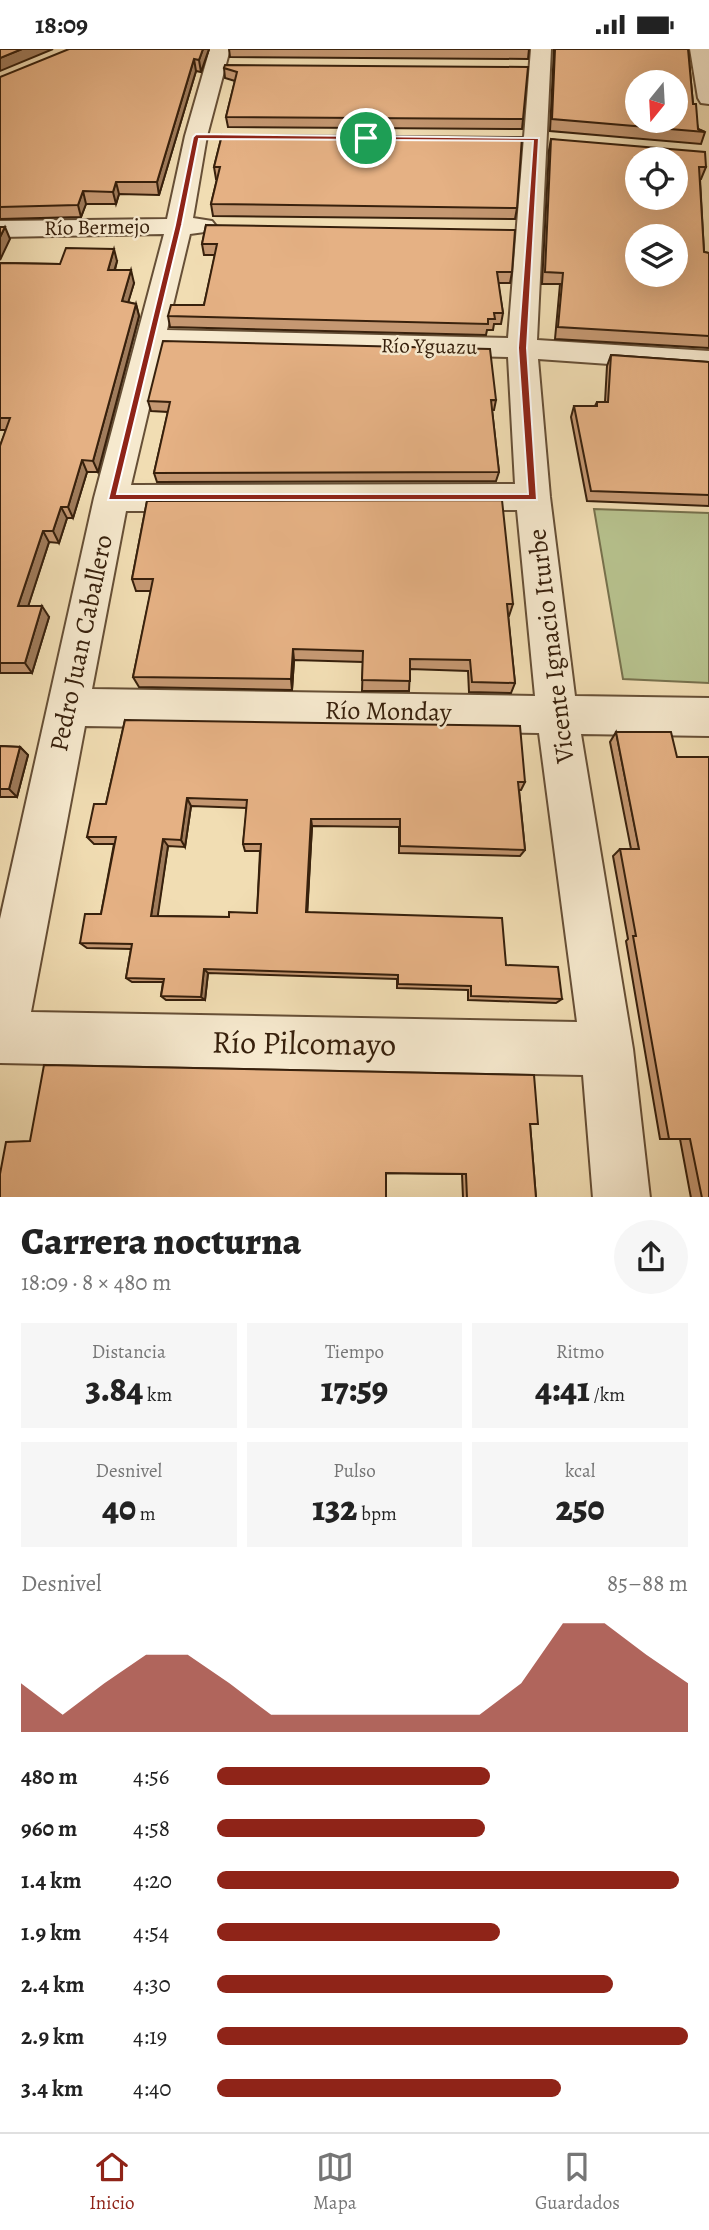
<!DOCTYPE html>
<html lang="es">
<head>
<meta charset="utf-8">
<style>
  :root { --surface:#fff; --page:#f6f6f6; --text:#222; --muted:#767676; --line:#e0e0e0; --accent:#8f2418 }
  body { margin:0; font-family:Alegreya,serif; background:var(--page); color:var(--text); height:100vh; display:flex; flex-direction:column; font-size:26px; white-space:nowrap }
  * { box-sizing:border-box; margin:0 }
  p { font-size:23px; color:var(--muted) }
  .icon { flex:none; width:38px; height:38px; fill:none; stroke:currentColor; stroke-width:2; stroke-linecap:round; stroke-linejoin:round }
  .map { position:relative; height:1148px; overflow:hidden }
  .side { display:flex; flex-direction:column; background:var(--surface); flex:1 }
  .side>* { flex:none }
  .needle { width:46px; rotate:198deg }
  .fabs { position:absolute; left:625px; top:21px; display:grid; gap:14px }
  .fabs a { display:grid; place-items:center; width:63px; height:63px; border-radius:50%; background:var(--surface); box-shadow:0 7px 28px #0002; font-size:35px }
  .pin { position:absolute; display:grid; place-items:center; width:60px; height:60px; color:#fff; margin:-30px; border:4px solid #fff; border-radius:50%; box-shadow:0 2px 7px #0007 }
  .round { display:grid; place-items:center; flex:none; width:74px; height:74px; border-radius:37px; background:var(--page) }
  .headline { display:flex; align-items:center; justify-content:space-between; height:119px; padding:0 21px }
  h1 { font-size:38px; font-weight:800; line-height:52px }
  .metrics { display:grid; grid-template-columns:repeat(3,1fr); gap:10px; height:119px; padding:7px 21px }
  .metrics div { display:grid; align-content:center; border-radius:0px; background:var(--page); text-align:center }
  .metrics b { font-size:35px; font-weight:800 }
  .metrics small { font-size:19px; font-weight:400 }
  .metrics p { font-size:19px }
  .chart { height:196px; padding:14px 21px }
  .chart p { display:flex; justify-content:space-between }
  .chart svg { width:100%; height:126px; margin-top:7px; fill:var(--accent); opacity:.7 }
  ul { padding:0 21px; list-style:none; font-size:23px }
  li { display:grid; grid-template-columns:112px 84px 1fr; align-items:center; height:52px }
  li i { height:18px; border-radius:9px; background:var(--accent) }
  .status { display:flex; justify-content:space-between; align-items:center; height:49px; padding:0 35px; background:var(--surface); direction:ltr }
  .status svg { height:19px; fill:currentColor }
  .dock { display:flex; justify-content:space-around; align-items:center; height:98px; border-top:2px solid var(--line); background:var(--surface); font-size:19px; color:var(--muted) }
  .dock a { display:grid; justify-items:center; gap:4px }
  .dock .active { color:var(--accent) }
  .map>svg:first-child { display:block }
</style>
</head>
<body>
<div class="status"><b>18:09</b><svg viewBox="0 0 49 12"><path d="M0 12V9h3v3zM5 12V6h3v6zM10 12V3h3v9zM15 12V0h3v12zM26 1h20v11H26zM47 4h2v5h-2z"/></svg></div>
<div class="map">
<svg width="709" height="1149" viewBox="0 0 709 1149">
  <rect width="100%" height="100%" fill="#f1ddb3"/>
  <filter id="stains"><feTurbulence type="fractalNoise" baseFrequency=".00286" numOctaves="4"/><feColorMatrix values="0 0 0 0 .2 0 0 0 0 .09 0 0 0 0 .02 0 0 0 .5 -.17"/></filter>
  <radialGradient id="worn" r=".72"><stop offset=".6" stop-color="#630" stop-opacity="0"/><stop offset="1" stop-color="#630" stop-opacity=".3"/></radialGradient>
  <path fill="#b7c28e" stroke="#77714d" stroke-width="2" d="M594,460l115,4v170l-86,-4z"/>
  <g fill="none" stroke-linecap="round" stroke-linejoin="round">
    <defs>
      <g id="minor">
        <path d="M210,0h20l-23,87 -14,82 19,3 4,5 -4,5 -22,3 -23,96 341,8 23,-289h20l-14,291 172,11v20l-171,-12 12,138 25,199 134,2v38l-128,-2 52,315 17,149h-57l-10,-123 -583,-12v-144l94,-421 70,-264 -164,3v-16l167,-2 18,-83zM163,300l345,8 7,127 -384,1zM517,461l18,186 -443,-7 34,-178zM85,677l454,7 38,289 -546,-10z"/>
        <path d="M690,0h19v55l-8,-1 -3,-5z"/>
      </g>
    </defs>
    <use href="#minor" stroke="#664f36" stroke-width="4"/>
    <use href="#minor" fill="#f6e9ce" fill-rule="evenodd"/>
  </g>
  <g fill="#c59872" stroke="#37200c" stroke-width="2" fill-rule="evenodd">
    <path d="M209,0l-8,23 -5,-1 -37,124 -40,-1 -3,10h-30l-5,13 -81,2v-142z"/>
    <path d="M229,0h300l-1,10 -298,-2z"/>
    <path d="M554,0h134l5,55 5,25 7,3 -4,12 -151,-13z"/>
    <path d="M224,19l299,51 -1,10 -294,-2 -2,-10 9,-36 -10,-3z"/>
    <path d="M222,86l295,73 -2,11 -302,-3 -2,-12 6,-25h-1l-2,-12z"/>
    <path d="M551,90l155,28 -5,12h-1l4,73 5,1v95l-154,-9 5,-55h-18l7,-134z"/>
    <path d="M206,176l306,47 -2,11h-12l5,30 -2,11h-7l-1,6h-6l-1,5 -316,-8 -2,-11 36,-11 11,-50h-11l-2,-11z"/>
    <path d="M117,212l-2,9 19,13 -6,19 8,2 3,12 -41,156h-11l-14,46h-6l-8,25 -10,-1 -21,64 21,11 -17,56h-32v-227l6,-16h-6v-167l60,1z"/>
    <path d="M611,306l98,7v144l-122,-5 -16,-84 3,-11h21l2,-4h8l2,-36z"/>
    <path d="M496,351l-2,10h-2l7,62 -3,9 -339,1 -3,-9 14,-61 -17,-1 -3,-10z"/>
    <path d="M147,452l366,103 -4,12h-1l7,67 -4,10 -42,-1 -1,-21 -58,-2 -1,22h-47l1,-29 -69,-2 -2,30 -153,-3 -6,-10 18,-86h-15l-4,-12z"/>
    <path d="M125,671l400,62 -4,8h-2l6,60 -5,6 -121,-3v-26l-87,-1 -5,86 199,53 56,34 -6,4 -88,-3v-10l-71,-2v-9l-189,-6 -3,27h-39l-5,-4 2,-14h-31l-6,-4 5,-29 -44,-1 -7,-5 21,-29 13,-70h-20l-7,-7 19,-33zM191,757l56,2 -4,36 2,7h15l-3,62 -28,4 -72,-1 11,-70 17,1z"/>
    <path d="M616,683l93,466h-18l-11,-59h-20l-34,-198 2,-2 -15,-83 7,-7h11l-21,-107z"/>
    <path d="M0,697l20,1 8,8 -11,42h-17z"/>
    <path d="M530,1075l6,74h-73l-1,-24 -76,-1 -386,25z"/>
  </g>
  <g fill="#a07c5c" stroke="#37200c" stroke-width="2">
    <path d="M22,0h31l-53,22v-13z"/>
    <path d="M203,0h6l-8,23 -2,-12z"/>
    <path d="M194,10l2,12 -37,124 -2,-13z"/>
    <path d="M116,133l3,12 -3,10 -3,-12z"/>
    <path d="M83,142l3,13 -5,13 -3,-12z"/>
    <path d="M5,178l5,12 -10,21v-23z"/>
    <path d="M114,200l3,12 -6,21 -3,-12z"/>
    <path d="M131,221l3,13 -9,30 -3,-12z"/>
    <path d="M136,255l3,12 -41,156 -5,-11z"/>
    <path d="M82,411l5,12 -14,46 -5,-11z"/>
    <path d="M61,458l6,11 -8,25 -6,-12z"/>
    <path d="M43,482l6,11 -24,74 -7,-10z"/>
    <path d="M42,557l7,11 -17,56 -7,-10z"/>
    <path d="M293,600l1,11 -2,30 -1,-11z"/>
    <path d="M20,698l8,8 -11,42 -8,-8z"/>
    <path d="M187,749l4,8 -6,41 -4,-7z"/>
    <path d="M311,770l1,7 -5,92 -1,-6z"/>
    <path d="M163,790l5,7 -11,75 -6,-5z"/>
    <path d="M204,920l4,4 -3,27 -4,-3z"/>
  </g>
  <g fill="#e5b184" stroke="#37200c" stroke-width="2" fill-rule="evenodd">
    <path d="M0,0h22l-22,9z"/>
    <path d="M69,0h134l-4,11 -5,-1 -37,123h-41l-3,10 -30,-1 -5,14 -78,2v-130z"/>
    <path d="M555,0h133l5,55h3l2,25 7,3 -153,-13zM637,33h39v39h-39z"/>
    <path d="M225,16l303,2 -5,52 -297,-2 11,-45 -13,-4z"/>
    <path d="M222,86l300,2 -5,71 -306,-4 9,-37h-6z"/>
    <path d="M551,90l154,13 1,15h-7l5,85 5,1v83l-151,-9 5,-54 -18,-1zM637,110h39v39h-39zM637,187h39v39h-39z"/>
    <path d="M206,176l309,5 -3,42h-15l6,41h-9l1,6h-7v5l-320,-8 3,-11h33l13,-61h-15z"/>
    <path d="M0,178h5l-5,10z"/>
    <path d="M66,199l48,1 -6,21h23l-9,31 14,3 -43,157 -11,-1 -14,47h-7l-8,24h-10l-25,75h24l-17,57h-25v-217l10,-28h-10v-155l60,1z"/>
    <path d="M163,292l327,8 6,51h-5l8,72 -345,1 16,-71 -22,-1z"/>
    <path d="M611,306l98,7v133l-118,-4 -17,-85h23v-4h11z"/>
    <path d="M502,451l11,104h-6l8,79 -43,-1 -2,-22 -60,-1v22l-48,-1 1,-29 -70,-2 -2,30 -158,-2 20,-98h-21l15,-78z"/>
    <path d="M125,671l395,6 5,56h-7l7,68 -125,-4v-27h-89l-5,93 196,6 4,47 52,2 4,32 -91,-3v-10l-73,-2v-9l-194,-6 -3,28 -40,-1 3,-17 -38,-1 6,-34 -52,-1 5,-29h16l15,-77h-29l7,-33h12zM187,749l60,2 -4,44h18l-4,69 -28,-1v5l-78,-1 12,-77 18,1z"/>
    <path d="M616,683h55l6,25h32v441h-7l-12,-59h-21l-36,-203h3l-16,-87h19z"/>
    <path d="M0,697l20,1 -11,42h-9z"/>
    <path d="M44,1016l490,10 4,49h-8l6,74h-69l-1,-24 -80,-1v25h-386v-24l6,-32 24,-1z"/>
  </g>
  <path fill="#8f2418" stroke="#fff" stroke-width="2" fill-rule="evenodd" d="M196,85l343,4 -12,210 10,152h-429l67,-275 18,-88zM199,90l334,2 -15,207 10,146h-411l65,-269z"/>
  <g text-anchor="middle" dominant-baseline="central" stroke-width="5" stroke-linejoin="round" paint-order="stroke">
    <g font-size="21" fill="#37200c" stroke="#f6e9ce">
      <text transform="translate(97 178) rotate(-1)">Río Bermejo</text>
      <text transform="translate(429 297) rotate(1)">Río Yguazu</text>
    </g>
    <g font-size="26" fill="#37200c" stroke="#f6e9ce">
      <text transform="translate(81 594) rotate(-78)">Pedro Juan Caballero</text>
      <text transform="translate(551 597) rotate(-97)">Vicente Ignacio Iturbe</text>
      <text transform="translate(388 662) rotate(1)">Río Monday</text>
    </g>
    <g font-size="32" fill="#37200c" stroke="#f6e9ce">
      <text transform="translate(304 994) rotate(1)">Río Pilcomayo</text>
    </g>
  </g>
  <rect width="100%" height="100%" filter="url(#stains)"/>
  <rect width="100%" height="100%" fill="url(#worn)"/>
</svg>
<div class="fabs">
<a><svg class="needle" viewBox="-14 -14 28 28"><path d="M0-13l5 13h-10z" fill="#e53935"/><path d="M0 13l5-13h-10z" fill="#767676"/></svg></a>
<a><svg class="icon" aria-label="locate" viewBox="0 0 24 24"><circle cx="12" cy="12" r="6"/><path d="M12 2v4M12 18v4M2 12h4M18 12h4"/></svg></a>
<a><svg class="icon" aria-label="layers" viewBox="0 0 24 24"><path d="M12 4l9 5-9 5-9-5zM3 14l9 5 9-5"/></svg></a>
</div>
<div class="pin" style="left:366px;top:89px;background:#1e9e55"><svg class="icon" aria-label="arrive" viewBox="0 0 24 24"><path d="M6 21V4h12l-3 4 3 4H6"/></svg></div>
</div>
<section class="side">
<div class="headline"><div><h1>Carrera nocturna</h1><p>18:09 · 8 × 480 m</p></div><a class="round"><svg class="icon" aria-label="share" viewBox="0 0 24 24"><path d="M12 15V3M7 8l5-5 5 5M5 13v7h14v-7"/></svg></a></div>
<div class="metrics">
<div><p>Distancia</p><b>3.84<small> km</small></b></div>
<div><p>Tiempo</p><b>17:59</b></div>
<div><p>Ritmo</p><b>4:41<small> /km</small></b></div>
</div>
<div class="metrics">
<div><p>Desnivel</p><b>40<small> m</small></b></div>
<div><p>Pulso</p><b>132<small> bpm</small></b></div>
<div><p>kcal</p><b>250</b></div>
</div>
<div class="chart"><p><span>Desnivel</span>85–88 m</p>
<svg viewBox="0 0 160 44" preserveAspectRatio="none"><path d="M0 44V27L10 38L20 27L30 17L40 17L50 27L60 38L70 38L80 38L90 38L100 38L110 38L120 27L130 6L140 6L150 17L160 27V44z"/></svg>
</div>
<ul>
<li><b>480 m</b>4:56<i style="width:58%"></i></li>
<li><b>960 m</b>4:58<i style="width:57%"></i></li>
<li><b>1.4 km</b>4:20<i style="width:98%"></i></li>
<li><b>1.9 km</b>4:54<i style="width:60%"></i></li>
<li><b>2.4 km</b>4:30<i style="width:84%"></i></li>
<li><b>2.9 km</b>4:19<i style="width:100%"></i></li>
<li><b>3.4 km</b>4:40<i style="width:73%"></i></li>
</ul>
</section>
<nav class="dock">
<a class="active"><svg class="icon" aria-label="home" viewBox="0 0 24 24"><path d="M3 11l9-7 9 7M6 9v11h12V9"/></svg>Inicio</a>
<a><svg class="icon" aria-label="map" viewBox="0 0 24 24"><path d="M3 6l6-2 6 2 6-2v14l-6 2-6-2-6 2zM9 4v14M15 6v14"/></svg>Mapa</a>
<a><svg class="icon" aria-label="saved" viewBox="0 0 24 24"><path d="M7 4h10v16l-5-4-5 4z"/></svg>Guardados</a>
</nav>
</body>
</html>
